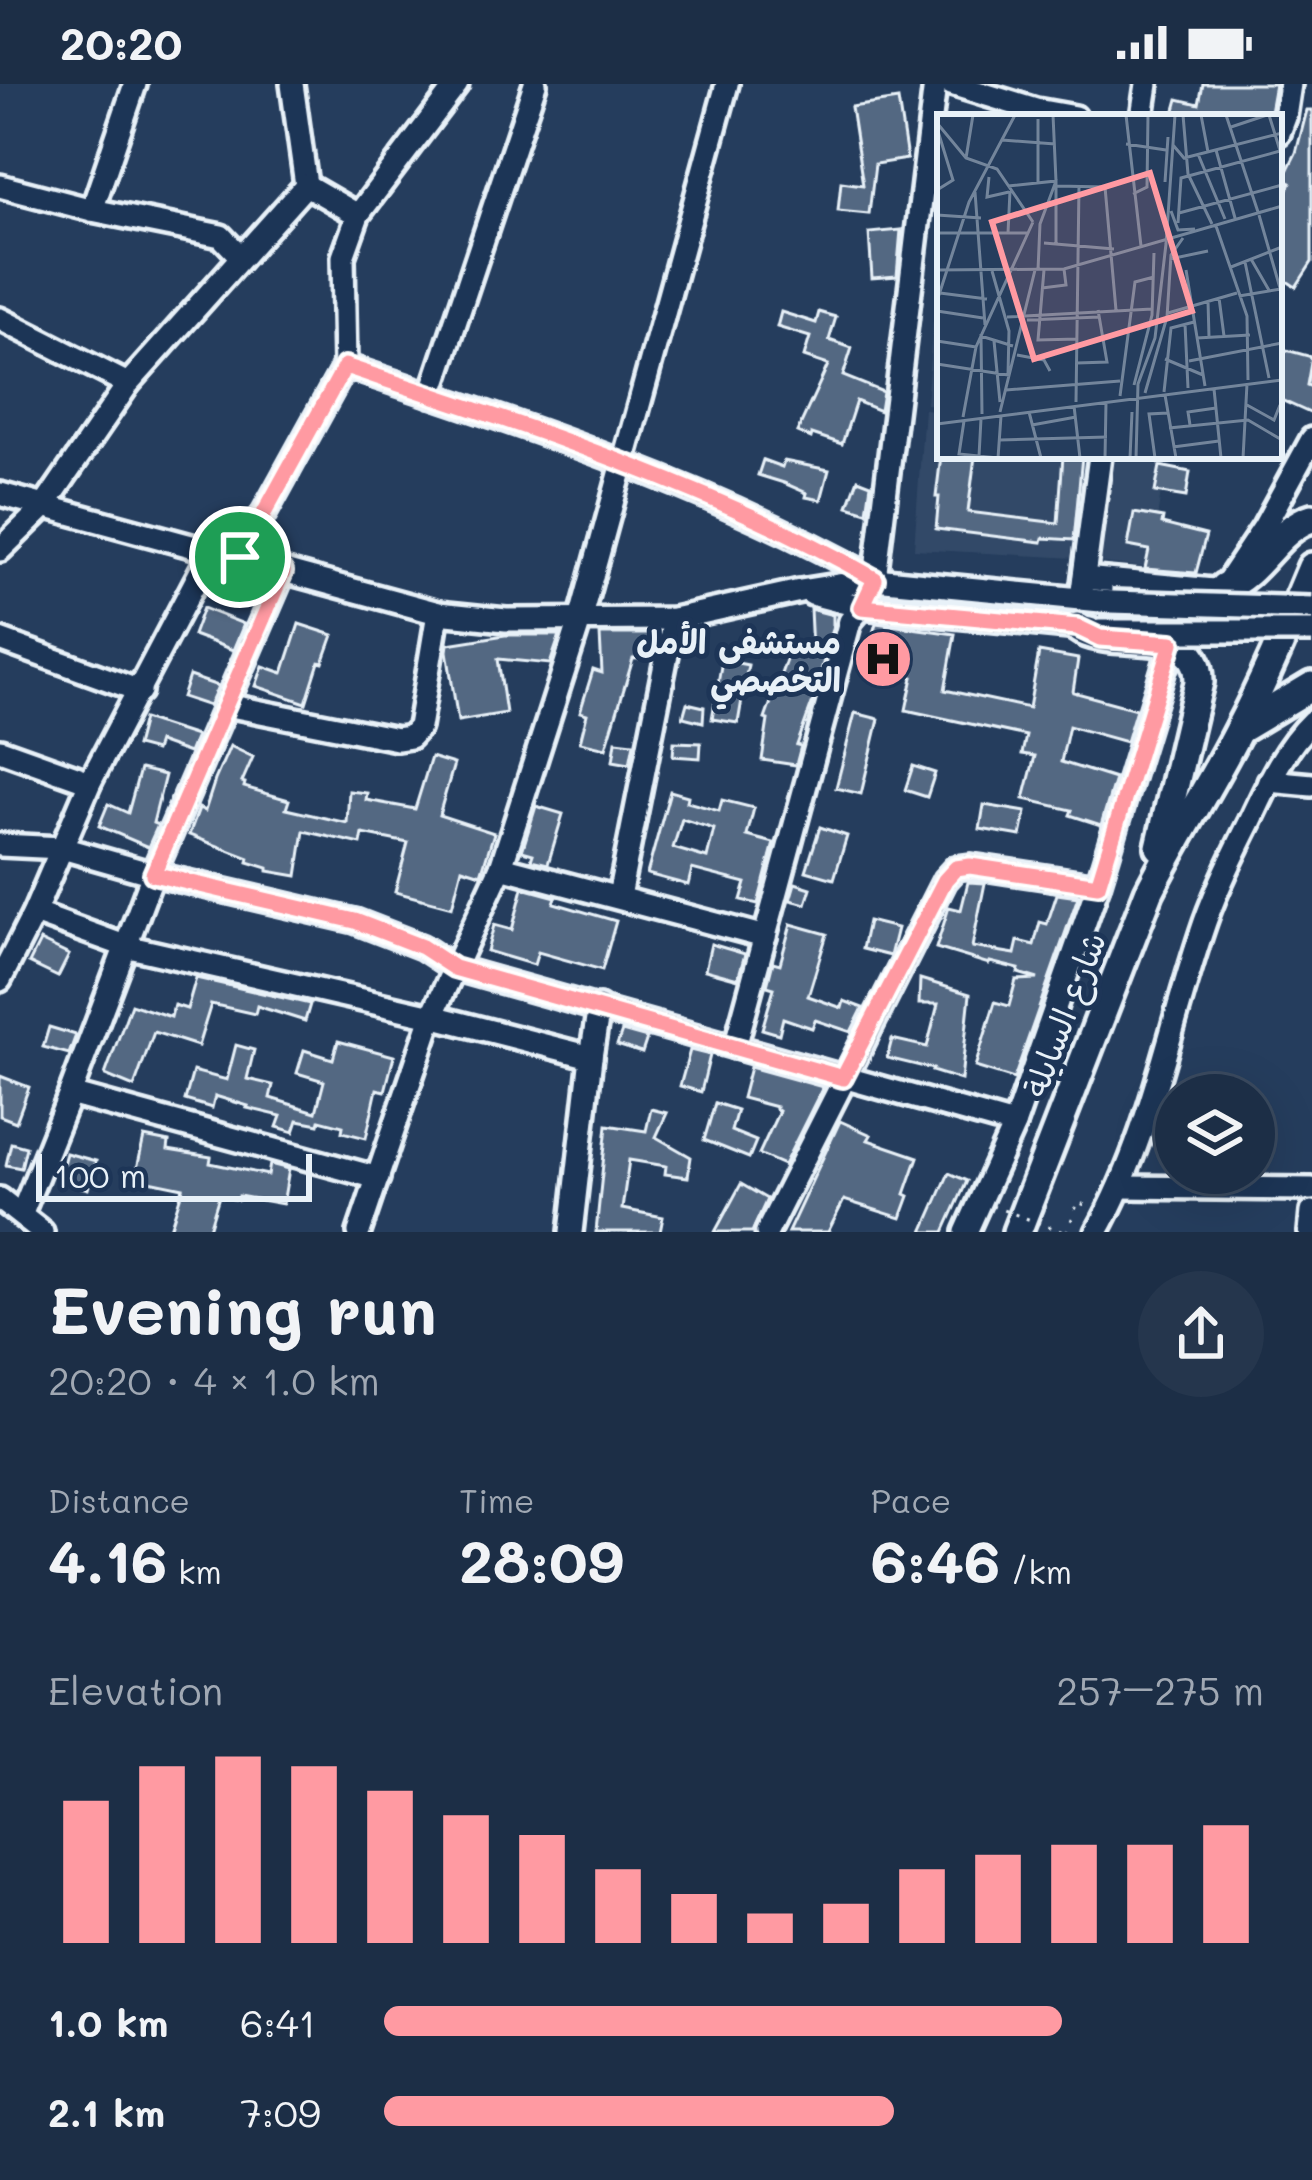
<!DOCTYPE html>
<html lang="en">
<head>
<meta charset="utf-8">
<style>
  :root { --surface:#1c2e46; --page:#25364d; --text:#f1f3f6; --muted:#a0a8b3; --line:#3a4a5f; --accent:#ff9aa2 }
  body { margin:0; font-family:Mali,"Playpen Sans Arabic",sans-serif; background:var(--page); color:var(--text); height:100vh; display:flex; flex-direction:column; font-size:45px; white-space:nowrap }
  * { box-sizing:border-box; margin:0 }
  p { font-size:39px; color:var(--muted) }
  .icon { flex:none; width:66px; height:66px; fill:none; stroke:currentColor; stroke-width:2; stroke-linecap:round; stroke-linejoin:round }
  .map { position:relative; height:1148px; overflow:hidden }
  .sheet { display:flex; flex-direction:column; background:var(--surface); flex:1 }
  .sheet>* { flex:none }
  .buttons { position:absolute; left:1155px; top:990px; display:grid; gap:24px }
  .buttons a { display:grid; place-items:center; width:120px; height:120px; border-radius:50%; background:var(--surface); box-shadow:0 12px 48px #0002,0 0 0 3px var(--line); font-size:60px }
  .scale { position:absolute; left:36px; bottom:30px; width:276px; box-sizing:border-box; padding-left:12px; border:6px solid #e8f1f8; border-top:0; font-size:33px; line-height:42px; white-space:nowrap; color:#e8f1f8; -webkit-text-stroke:9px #1d3557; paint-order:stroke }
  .pin { position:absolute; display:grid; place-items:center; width:102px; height:102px; color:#fff; margin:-51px; border:6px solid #fff; border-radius:50%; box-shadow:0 3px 12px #0007 }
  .round { display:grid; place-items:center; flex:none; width:126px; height:126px; border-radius:63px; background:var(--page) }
  .summary { display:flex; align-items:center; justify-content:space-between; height:204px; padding:0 48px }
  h1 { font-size:66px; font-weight:700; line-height:90px }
  .metrics { display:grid; grid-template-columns:repeat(3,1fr); gap:18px; height:204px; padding:12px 48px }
  .metrics div { display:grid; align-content:center }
  .metrics b { font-size:60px; font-weight:700 }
  .metrics small { font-size:33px; font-weight:400 }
  .metrics p { font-size:33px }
  .chart { height:336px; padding:24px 48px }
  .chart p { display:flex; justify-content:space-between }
  .chart svg { width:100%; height:216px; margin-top:12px; stroke:var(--accent); stroke-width:6 }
  ul { padding:0 48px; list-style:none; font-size:39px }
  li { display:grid; grid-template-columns:192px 144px 1fr; align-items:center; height:90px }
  li i { height:30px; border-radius:15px; background:var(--accent) }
  .status { display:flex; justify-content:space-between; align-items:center; height:84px; padding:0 60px; background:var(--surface); direction:ltr }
  .status svg { height:33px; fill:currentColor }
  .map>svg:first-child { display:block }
</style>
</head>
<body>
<div class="status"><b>20:20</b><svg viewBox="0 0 49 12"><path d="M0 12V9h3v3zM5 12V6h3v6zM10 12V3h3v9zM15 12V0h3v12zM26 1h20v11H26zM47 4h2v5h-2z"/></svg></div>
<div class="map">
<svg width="1312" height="1148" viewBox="0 0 1312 1148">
  <rect width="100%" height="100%" fill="#253d5d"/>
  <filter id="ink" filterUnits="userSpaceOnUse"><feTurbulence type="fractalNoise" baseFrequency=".00833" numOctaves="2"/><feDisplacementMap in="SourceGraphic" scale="24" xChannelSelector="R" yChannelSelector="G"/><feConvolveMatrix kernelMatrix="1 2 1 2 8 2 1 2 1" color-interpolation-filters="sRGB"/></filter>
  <g filter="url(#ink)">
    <g fill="#334a68">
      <path d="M933,237h7v84l-14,-1z"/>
      <path d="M924,325l16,2v45h143l-6,102 -163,-9z"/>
      <path d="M1109,372h57l-16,112 -57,-6z"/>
    </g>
    <g fill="#536782" stroke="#e8f1f8" stroke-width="3" fill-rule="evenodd">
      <path d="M1203,0h72l-6,33h-96l5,-18 21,5z"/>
      <path d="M898,16l9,59 -32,5 -6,50 -31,-3 3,-29 22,3 -12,-78z"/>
      <path d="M1307,26h5v152l-16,25 -17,-11v-67l12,-26 -8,-4 13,-26z"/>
      <path d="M901,146l-4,46 -25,2 -3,-45z"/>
      <path d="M781,228l35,11 3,-11 17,5 -7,23 23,8 -9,28 40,16 -3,19 -24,-10 -14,43 -30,-10 -1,4 -14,-6 31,-67 -24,-8 6,-20 -33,-10z"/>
      <path d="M1279,264l33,9 -5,28 5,2v27l-33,-15z"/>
      <path d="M941,372h34l-7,56 90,11 5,-67h19l-8,84 -31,-2 -1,4 -106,-13 3,-32h-3z"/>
      <path d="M763,376l19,7 2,-6 45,9 -8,30 -15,-3 1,-4 -23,-10 -26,-8z"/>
      <path d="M1160,382l30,6 -4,25 -31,-5z"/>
      <path d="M858,395l13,5 -4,28 -19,-6z"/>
      <path d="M1134,429l29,5 -1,6 44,11 -10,38 -51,-4 4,-19 -21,-4z"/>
      <path d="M203,524l41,16 -11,26 -40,-15z"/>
      <path d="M810,525l23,6v10l-19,73 -17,47 4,1 -5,19 -34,-5 6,-40 -3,-1 27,-76 20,7z"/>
      <path d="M876,539l79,11 -10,56 84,18 10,-56 39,7 -5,33 63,17 -10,33 -57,-16 -8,36 54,17 -14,46 -31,-10 2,-5 -48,-11 11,-43 -13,-2 4,-18 -120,-26 7,-33 -49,-14z"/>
      <path d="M299,540l34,11 -10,28 -4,-1 -13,41 -50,-17 7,-20 20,7z"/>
      <path d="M600,550h56l-5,24 -18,1 -27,89 -26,-6 7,-28 -7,-2 13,-42 9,3z"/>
      <path d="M505,551h55l-10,29 -52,-5 8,54 -48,8 -11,-70 1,-7z"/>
      <path d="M722,576l26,5 -10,58 -26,-4z"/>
      <path d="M189,592l29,10 -9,20 -27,-9z"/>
      <path d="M687,619l17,4 -1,15 -20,-5z"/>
      <path d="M855,629l24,6 -18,75 -25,-6z"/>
      <path d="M143,635l53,17 -7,17 -31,-11 -3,9 -19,-5z"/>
      <path d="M616,657l18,2 -4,21 -17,-3z"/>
      <path d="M674,658l27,1 -1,15 -27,-2z"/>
      <path d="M230,662l23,11 -11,25 3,1 -1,4 45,13 -3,9 61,14 2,-32 18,2 -1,7 49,9 16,-52 23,7 -15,51 55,18 -13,41 -19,-6 -10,39 -57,-15 13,-49 -45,-9 -2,10 -57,-13 -7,45 -29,-5v-3l-20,-6 1,-4 -60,-23 10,-27 6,3 10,-31z"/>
      <path d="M913,682l22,7 -8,24 -22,-7z"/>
      <path d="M140,685l25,6 -12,48 5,2 -10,22 -49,-21 9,-22 20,9z"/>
      <path d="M670,707l18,5 -1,6 32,9 3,-11 32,8 -7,28 27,7 -16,61 -17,-4 5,-17 -54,-14 -4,16 -41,-11zM682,735l32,10 -7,29 -34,-10z"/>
      <path d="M984,721l42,7 -5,24 -41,-7z"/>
      <path d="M536,722l27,8 -15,50 -17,-4 2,-6 -11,-3z"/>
      <path d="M820,743l27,9 -13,43 -28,-8z"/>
      <path d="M968,798l17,1 -13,64 43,7 3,-13 16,4 6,-23 7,2 10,-30 21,3 -64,182 -39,-12 20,-65 14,4 7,-26 22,-1 -20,-6 1,-4 -29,-7 -1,2 -53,-16 13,-41 12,3z"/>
      <path d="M795,799l16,5 -5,16 -16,-4z"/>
      <path d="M523,804l33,9 -2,6 62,18 -14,49 -64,-18 -4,13 -47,-14 7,-26 18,5z"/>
      <path d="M868,837l29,7 -7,28 -28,-7z"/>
      <path d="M791,840l36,10 -19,62 34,12 2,-7 19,7 -12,24 -36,-12 -3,8 -29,-10 -4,16 -17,-5 12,-41 -7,-2 6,-24 7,2z"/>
      <path d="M40,857l29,14 -11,22 -29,-14z"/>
      <path d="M711,860l34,10 -7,25 -33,-9z"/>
      <path d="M196,894l114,26 -5,17 -48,-15 -2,8 -44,-10 -13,42 -44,-14 -20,55 -29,-12 26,-71 40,13 3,-12 13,4z"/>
      <path d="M920,895l50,15 -9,86 -29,-9 1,-2 -46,-11 5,-19 35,8 11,-43h-19z"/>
      <path d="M49,943l27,8 -7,19 -26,-7z"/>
      <path d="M622,947l25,7 -5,15 -25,-8z"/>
      <path d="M338,957l56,15 -9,35 -8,-2 -11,49 -24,-6 1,-6 -23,-6 -1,4 -21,-4 -4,12 -17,-5 4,-11 -34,-8 1,-2 -33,-10 -3,12 -27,-8 8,-29 34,9 9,-35 18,5 -7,29 26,6 -3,13 46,14 8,-31 -27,-8 7,-23 29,9z"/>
      <path d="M690,966l20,5 -9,37 -21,-6z"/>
      <path d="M750,983l73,20 -39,78 -25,-11 20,-43 -3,-2v-2l-34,-9z"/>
      <path d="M0,992l29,11 -13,35 -16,-6z"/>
      <path d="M715,1019l22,7 -6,21 25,10 -7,17 -45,-18z"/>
      <path d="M651,1025l16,4 -11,24 35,20 -3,20 -23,-3 1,-8 -37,-6 -7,49 41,8 -3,15h-64l11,-107 39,6z"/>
      <path d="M840,1037l31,14 -3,5 50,17 -13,37 4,2 -8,22 -57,-18 -16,32h-40z"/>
      <path d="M144,1053l25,5 -1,8 43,7 -1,6 58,12 2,-11 19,5 -6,35 -44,-8 -1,4 -19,-4 -11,36h-39l14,-44 -48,-10z"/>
      <path d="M11,1059l15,4 -5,21 -15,-3z"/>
      <path d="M66,1069l30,8 -8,28 -30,-8z"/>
      <path d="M949,1089l18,8 -23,51h-21z"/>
      <path d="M741,1100l26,15 -15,33h-37z"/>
    </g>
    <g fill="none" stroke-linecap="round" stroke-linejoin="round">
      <defs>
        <g id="minor">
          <path d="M292,0l14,101"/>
          <path d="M951,0l85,26 39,7"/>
          <path d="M1142,33l5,-33"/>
          <path d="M1279,49l6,-16 5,-33"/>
          <path d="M306,101l52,30"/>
          <path d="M0,102l92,24 129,26 19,20"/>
          <path d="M92,126l43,-126"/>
          <path d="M0,235l128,65"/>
          <path d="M345,282c180,60 365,120 530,213"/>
          <path d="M431,311l104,-311"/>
          <path d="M0,410l438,119 68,7 168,-1 126,-28 75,-12 236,23"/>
          <path d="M0,466l43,-42 85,-124 178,-199"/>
          <path d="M240,473l105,-191 -2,-109 15,-42 99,-131"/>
          <path d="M283,488l-130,302 -83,220 308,84"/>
          <path d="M1084,494l129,12 11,-3 40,-60 48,-88"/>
          <path d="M1082,507l18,-135"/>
          <path d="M812,510l50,13 228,22"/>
          <path d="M0,556l140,51"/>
          <path d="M226,621l171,34 13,-2 9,-10 19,-114"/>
          <path d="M0,666l90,32"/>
          <path d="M1269,697l43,4"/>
          <path d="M0,761l62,3 91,26 202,47 67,26 32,21 560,157"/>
          <path d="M501,783l264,70"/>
          <path d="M619,812l55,-277"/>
          <path d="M34,829l91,33 307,70 159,41"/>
          <path d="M0,896l34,-67 56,-131 122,-232"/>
          <path d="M735,963l115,-426 12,-14 13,-28 60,-495"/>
          <path d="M1121,1103l191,2"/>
          <path d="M0,1115l42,33"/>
          <path d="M22,1129l48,-119"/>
          <path d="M359,1148l73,-216 69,-149 79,-247 147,-536"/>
          <path d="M571,1148l20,-175 8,-50"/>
          <path d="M767,1148l178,-352 11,-12 15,-2 127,19"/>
          <path d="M966,1148l48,-107 84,-240 74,-242"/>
          <path d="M1097,1148c54,-97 72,-206 108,-310 12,-34 29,-68 45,-100 17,-36 33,-73 62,-101"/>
          <path d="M1310,1148l2,-20"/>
        </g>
        <g id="major">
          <path d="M1224,503c37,-14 51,-58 88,-69"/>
          <path d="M1077,543c36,27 123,-9 122,55l-39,165"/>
          <path d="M1242,644l70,-42"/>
          <path d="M1017,1148l132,-340c28,-56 62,-108 90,-163 28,-53 50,-107 73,-162"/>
        </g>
      </defs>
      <use href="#minor" stroke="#e8f1f8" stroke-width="30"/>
      <use href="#major" stroke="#e8f1f8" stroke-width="36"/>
      <path stroke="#e8f1f8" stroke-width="3" stroke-dasharray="3 9" stroke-linecap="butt" d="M1067,1148l11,-30 7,3"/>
      <use href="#minor" stroke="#1d3557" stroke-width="21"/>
      <use href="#major" stroke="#1d3557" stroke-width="27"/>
      <defs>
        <g id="minor-bridge">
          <path d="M1111,518l201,6"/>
          <path d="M1099,547h213"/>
        </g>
      </defs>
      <use href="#minor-bridge" stroke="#e8f1f8" stroke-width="30" stroke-linecap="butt"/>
      <path stroke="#e8f1f8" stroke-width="3" stroke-dasharray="3 9" stroke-linecap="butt" d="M992,1122l72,26"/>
      <use href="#minor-bridge" stroke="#1d3557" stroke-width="21"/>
    </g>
  </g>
  <g fill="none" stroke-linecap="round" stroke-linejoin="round" filter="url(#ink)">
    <defs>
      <path id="route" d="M345,282c180,60 365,119 530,213l-13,28 215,20 23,11 72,5 -74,242 -128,-19 -14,2 -11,12 -102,198 -389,-110 -32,-21 -67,-26 -202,-47 130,-302 -43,-15z"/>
    </defs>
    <use href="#route" stroke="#fff" stroke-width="24"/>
    <use href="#route" stroke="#ff9aa2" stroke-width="15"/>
  </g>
  <defs>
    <symbol id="hospital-disc" viewBox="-11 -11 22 22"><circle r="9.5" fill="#ff9aa2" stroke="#1d3557"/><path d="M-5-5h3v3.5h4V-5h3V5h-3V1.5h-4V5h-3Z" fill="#111"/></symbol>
  </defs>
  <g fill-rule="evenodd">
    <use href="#hospital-disc" x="850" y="542" width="66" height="66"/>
  </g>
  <g text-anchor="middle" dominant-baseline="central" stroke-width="10" stroke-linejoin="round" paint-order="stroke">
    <g font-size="33" font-weight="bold" fill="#e8f1f8" stroke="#1d3557" text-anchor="end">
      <text x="841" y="556">مستشفى الأمل<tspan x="841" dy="38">التخصصي</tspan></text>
    </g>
    <g font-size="33" fill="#e8f1f8" stroke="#1d3557">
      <text transform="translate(1063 930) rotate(-69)">شارع السايلة</text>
    </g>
  </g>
  <g transform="translate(937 30)">
    <rect width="345" height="345" fill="#253d5d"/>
    <path fill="none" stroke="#73859b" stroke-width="3" d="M189,1l15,131M246,1l5,59 24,50M264,1l7,37M289,1l32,97M332,1l13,42M0,9l29,35 31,11 36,53M294,13l36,-12M0,14l16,52 -16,10M65,26l53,4M189,30l40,6M236,31l11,13 98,-25M279,36l19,68M261,40l27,65M29,44l7,-43M52,63l-2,20 22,-5M101,68v-63M228,68l3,-45M71,72l48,-5v62M120,72l48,1 11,123M38,78l10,133M196,80l14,-7 1,-72M234,97l7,19 17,-1M242,99l103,-28M0,101l44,3M322,101l23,80M241,109l3,-45 99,-27M279,112l31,90 1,64M0,119h90M71,119l2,-42M107,129l70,6M233,145l38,-8M314,145l19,33M308,148l24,116M294,153l51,-20M0,156l127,-1 218,-63M101,156l2,-46 16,-43 -3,-66M107,156l-6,70 40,-1M249,156l19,116M105,174l24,-3 -2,-16M3,179l47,6M302,182l42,-7M282,184l5,38M0,187l32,-99 46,-87M271,187l1,36M0,197l46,7M231,199l69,-20M70,203l145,-8M90,206l72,-3M248,210l3,64M260,224l53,-3M0,227l39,6M57,227l6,61M80,241l27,5 6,11M228,245l38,16M252,247l93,-18M140,249l30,-1 -9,-52M0,250l71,11 1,-44 -17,-60M197,271l18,-70 2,-62M277,275l7,69M69,276l114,-9M227,278l7,-64 23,-6M208,279l22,-76 4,-62 12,-17M228,281l11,63M183,282l15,-114 19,-5M139,288l3,-216M310,291l27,15 6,-15M137,292l6,52M63,298l35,-142M92,298l12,46M45,300l-1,-78 32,10M26,303l13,-70 57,-125M27,307l-5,33 39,4M0,310l345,-44M95,311l44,-8M253,311l-2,-13 28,-4M232,314l79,-8 34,20M63,326l107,-3M236,333l46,-6M42,342l2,-37M61,344l3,-42M168,344l1,-55M193,344l2,-46M199,344l2,-74 17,-46 11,-94 9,-129M218,344l-6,-44 19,-1M306,344l4,-74"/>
    <path fill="#ff9aa2" fill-opacity="0.15" stroke="#ff9aa2" stroke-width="6" d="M213,59l42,138 -158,48 -42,-137z"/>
    <rect width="345" height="345" fill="none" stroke="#e8f1f8" stroke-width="6"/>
  </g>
</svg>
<div class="buttons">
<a><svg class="icon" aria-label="layers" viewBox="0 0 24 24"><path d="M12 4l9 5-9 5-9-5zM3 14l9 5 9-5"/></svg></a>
</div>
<div class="scale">100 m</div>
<div class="pin" style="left:240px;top:473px;background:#1e9e55"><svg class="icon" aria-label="arrive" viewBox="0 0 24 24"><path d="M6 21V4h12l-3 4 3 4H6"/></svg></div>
</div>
<section class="sheet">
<div class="summary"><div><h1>Evening run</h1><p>20:20 · 4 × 1.0 km</p></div><a class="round"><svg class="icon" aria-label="share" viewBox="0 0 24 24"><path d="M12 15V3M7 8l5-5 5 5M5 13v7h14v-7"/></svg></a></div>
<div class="metrics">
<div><p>Distance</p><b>4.16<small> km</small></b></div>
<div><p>Time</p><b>28:09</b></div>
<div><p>Pace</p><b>6:46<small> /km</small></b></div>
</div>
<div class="chart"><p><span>Elevation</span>257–275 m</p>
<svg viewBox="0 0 160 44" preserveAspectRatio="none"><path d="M5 44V15M15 44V8M25 44V6M35 44V8M45 44V13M55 44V18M65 44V22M75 44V29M85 44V34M95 44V38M105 44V36M115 44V29M125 44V26M135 44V24M145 44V24M155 44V20"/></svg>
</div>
<ul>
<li><b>1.0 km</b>6:41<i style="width:77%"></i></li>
<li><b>2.1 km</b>7:09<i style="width:58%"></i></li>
</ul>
</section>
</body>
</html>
